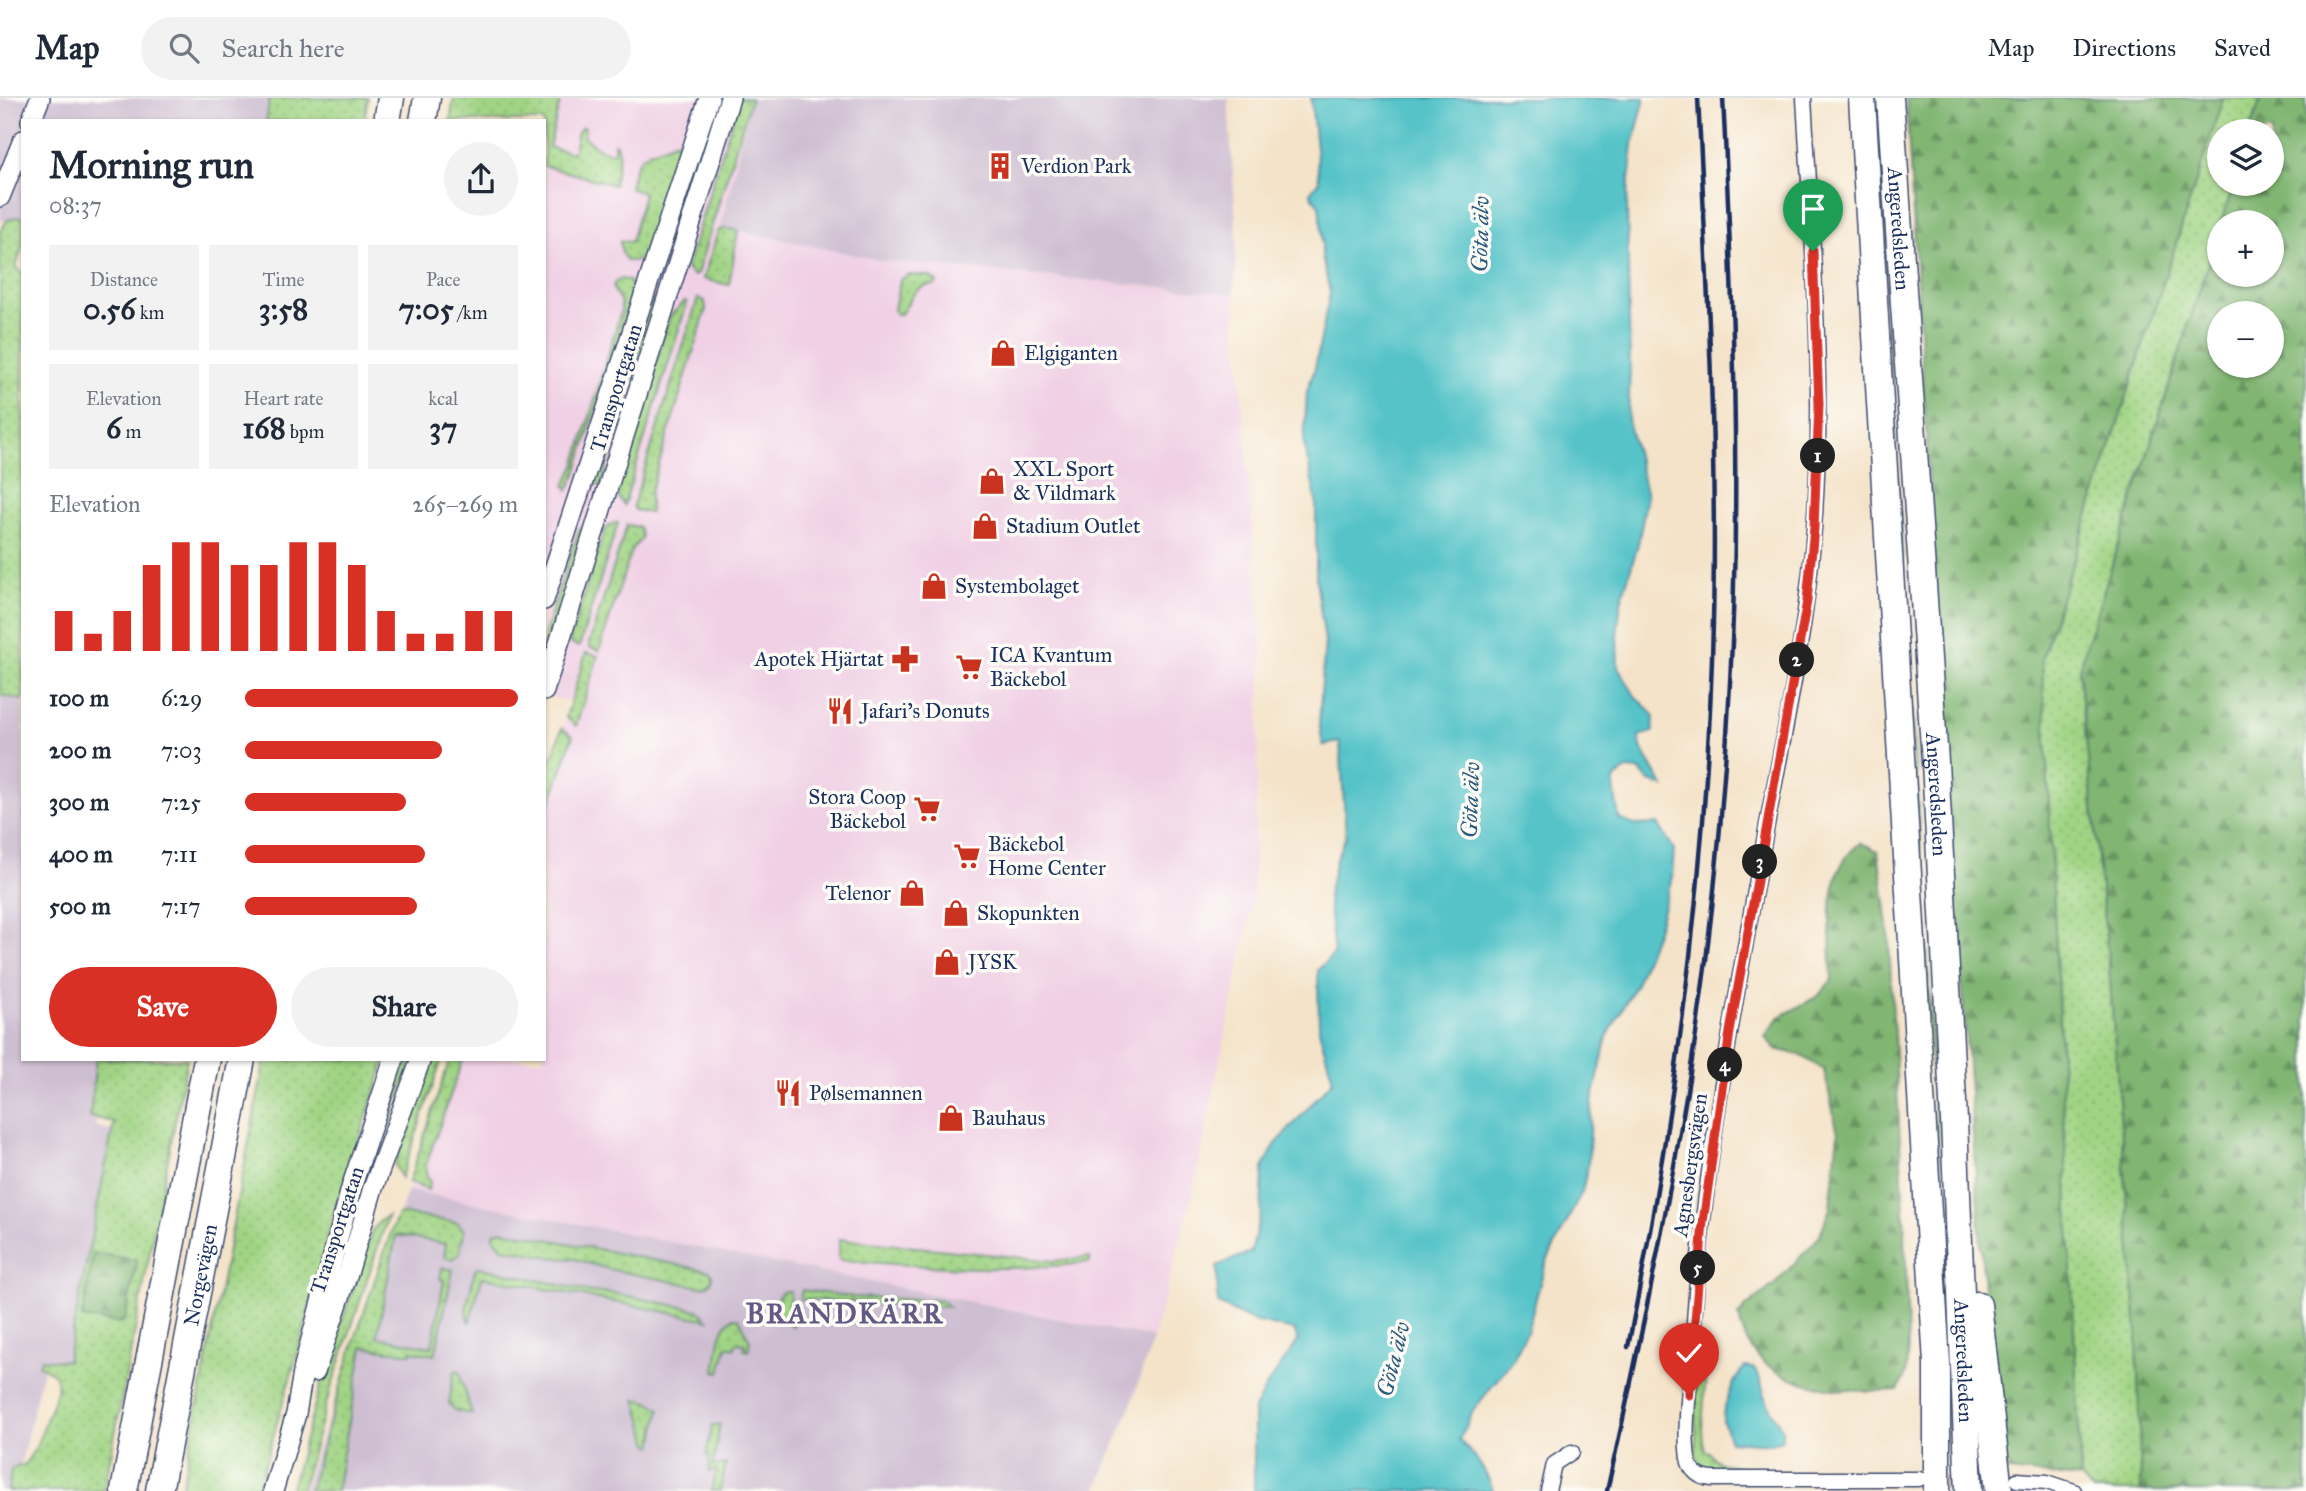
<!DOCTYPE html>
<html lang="en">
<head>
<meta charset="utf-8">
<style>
  :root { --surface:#fff; --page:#f2f2f3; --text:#1f2937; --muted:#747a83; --line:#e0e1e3; --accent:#d93025 }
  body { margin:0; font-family:"IM FELL Great Primer",serif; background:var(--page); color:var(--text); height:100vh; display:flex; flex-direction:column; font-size:26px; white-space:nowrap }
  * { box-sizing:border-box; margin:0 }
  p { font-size:23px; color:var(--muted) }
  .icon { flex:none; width:38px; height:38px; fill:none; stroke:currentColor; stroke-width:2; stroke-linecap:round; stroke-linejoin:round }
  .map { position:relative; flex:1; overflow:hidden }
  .drawer { position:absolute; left:21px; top:21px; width:525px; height:942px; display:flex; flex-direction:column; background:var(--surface); border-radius:0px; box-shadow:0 2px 5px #0004 }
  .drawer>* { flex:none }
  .tools { position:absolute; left:2207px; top:21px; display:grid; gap:14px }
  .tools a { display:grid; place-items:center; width:77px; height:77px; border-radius:50%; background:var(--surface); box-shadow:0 2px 5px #0004; font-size:35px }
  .pin { position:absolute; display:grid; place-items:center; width:60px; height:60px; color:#fff; margin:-72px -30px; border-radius:50% 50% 50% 0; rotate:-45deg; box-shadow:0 0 7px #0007 }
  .pin .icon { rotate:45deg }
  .km { position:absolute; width:35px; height:35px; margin:-18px; border-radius:50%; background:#222; color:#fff; font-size:19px; line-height:35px; text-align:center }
  .round { display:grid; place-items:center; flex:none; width:74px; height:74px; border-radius:37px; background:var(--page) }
  .overview { display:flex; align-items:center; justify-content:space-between; height:119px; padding:0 28px }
  h1 { font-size:38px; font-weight:800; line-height:52px }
  .stats { display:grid; grid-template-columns:repeat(3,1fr); gap:10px; height:119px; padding:7px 28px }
  .stats div { display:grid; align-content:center; border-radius:0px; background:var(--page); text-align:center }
  .stats b { font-size:30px; font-weight:800 }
  .stats small { font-size:19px; font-weight:400 }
  .stats p { font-size:19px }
  .chart { height:196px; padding:14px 28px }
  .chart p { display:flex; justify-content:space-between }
  .chart svg { width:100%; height:126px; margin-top:7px; stroke:var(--accent); stroke-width:6 }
  .cta { display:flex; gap:14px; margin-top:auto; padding:14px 28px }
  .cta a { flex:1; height:80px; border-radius:42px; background:var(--accent); color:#fff; font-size:28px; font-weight:800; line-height:80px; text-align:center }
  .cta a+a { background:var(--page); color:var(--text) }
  ul { padding:0 28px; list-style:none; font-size:23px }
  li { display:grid; grid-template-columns:112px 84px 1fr; align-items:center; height:52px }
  li i { height:18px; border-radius:9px; background:var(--accent) }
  header { display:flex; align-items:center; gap:42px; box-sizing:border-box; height:98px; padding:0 35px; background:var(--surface); border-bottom:2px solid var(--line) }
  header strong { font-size:33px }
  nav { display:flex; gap:38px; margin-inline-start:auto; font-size:24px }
  .search { width:490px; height:63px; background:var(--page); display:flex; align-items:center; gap:18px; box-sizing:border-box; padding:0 24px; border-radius:38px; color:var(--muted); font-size:26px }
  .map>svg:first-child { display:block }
</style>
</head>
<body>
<header>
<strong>Map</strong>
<div class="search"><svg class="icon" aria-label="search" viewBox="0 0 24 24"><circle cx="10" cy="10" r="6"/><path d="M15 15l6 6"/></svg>Search here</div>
<nav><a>Map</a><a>Directions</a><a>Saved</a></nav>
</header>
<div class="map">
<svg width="2306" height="1393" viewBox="0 0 2306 1393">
  <defs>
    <pattern id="grass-dots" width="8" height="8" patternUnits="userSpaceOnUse" patternTransform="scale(1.75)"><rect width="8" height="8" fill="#a0d484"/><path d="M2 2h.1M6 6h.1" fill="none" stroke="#89b674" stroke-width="1.8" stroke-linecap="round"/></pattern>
    <pattern id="forest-firs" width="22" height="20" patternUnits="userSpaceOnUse" patternTransform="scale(1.75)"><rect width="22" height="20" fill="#80b672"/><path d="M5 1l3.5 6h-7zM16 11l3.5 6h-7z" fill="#689461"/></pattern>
  </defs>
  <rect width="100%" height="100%" fill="#fdfcf7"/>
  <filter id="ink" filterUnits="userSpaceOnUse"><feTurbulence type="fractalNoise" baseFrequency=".0143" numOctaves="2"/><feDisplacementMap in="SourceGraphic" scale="14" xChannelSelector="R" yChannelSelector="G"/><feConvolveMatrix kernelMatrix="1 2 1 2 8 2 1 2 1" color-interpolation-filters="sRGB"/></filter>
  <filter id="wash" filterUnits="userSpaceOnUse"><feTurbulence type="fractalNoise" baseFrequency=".00686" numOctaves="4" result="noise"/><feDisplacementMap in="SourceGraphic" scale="28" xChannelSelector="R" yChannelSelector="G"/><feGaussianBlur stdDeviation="1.57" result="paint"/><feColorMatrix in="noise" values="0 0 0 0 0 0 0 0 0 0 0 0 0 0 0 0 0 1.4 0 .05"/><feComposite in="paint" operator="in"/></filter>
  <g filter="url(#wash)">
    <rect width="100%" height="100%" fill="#f4e3c9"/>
    <path fill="#f0d0e5" d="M559,0h192l-30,128 163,35 350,33 28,359 -10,251 -59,289 -40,145 -745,-148 44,-131h92v-275l28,-82 -28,-7v-551z"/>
    <g fill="#cebed2">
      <path d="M0,0h276l-6,23h-247v100l-23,-1z"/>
      <path d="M751,0h477l9,143 -3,53 -350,-33 -163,-34z"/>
      <path d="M0,594l23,4v363h78l-4,22 -1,45 24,8 -52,236 -24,-5 -30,126h-14z"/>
      <path d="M408,1092l745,148 -23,70 -34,83h-793z"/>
    </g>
    <g fill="url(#grass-dots)" stroke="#5e8271" stroke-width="2">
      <path d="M270,0h98l-4,23h-98z"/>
      <path d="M454,0h107l-12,49 24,6 5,-21 4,-5 3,1 -1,9c7,7 20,16 30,15v-9l2,1 3,9 -5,32 -70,-19v-45h-94z"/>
      <path d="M739,0h12l-54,176 -3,2 -8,-7z"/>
      <path d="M1874,0l79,1267 3,126z"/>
      <path d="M2223,0h38l-11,33h-31v53h15l-13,38h-2v7l-140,440 30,298 28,366 4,158h-48l-12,-13 -39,-820z"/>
      <path d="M682,40l2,2 -36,114 -12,7h-9l-5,-7 -2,-13 11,1 13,-49 -14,-4c6,-43 19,-33 52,-51z"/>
      <path d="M17,119h6v26l-7,25 7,5v427l-23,-5v-463l7,-12z"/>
      <path d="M725,130l13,3 -9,54 -26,-6 15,-48z"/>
      <path d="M908,177l21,1 8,6 -2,3c-22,-1 -23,15 -34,29h-5l-2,-4 6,-30z"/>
      <path d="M623,181l6,2 4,7 -57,186 -8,16 -3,-5 10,-19 46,-155v-8l-8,-15c1,-6 4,-9 10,-9z"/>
      <path d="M698,200l7,3 1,9 -56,183v20l-15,-3 -2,-4z"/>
      <path d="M652,201l7,2 -58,185 -8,-3 1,-5z"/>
      <path d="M685,203l2,2 -63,202 -9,-12 55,-177z"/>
      <path d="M618,425l-39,124 -10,-4 35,-112 7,-7z"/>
      <path d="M627,427l12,2 3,11 -10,11 -33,102 -10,-4v-3z"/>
      <path d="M579,430l8,2 -43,136v-30z"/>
      <path d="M586,555l12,3 -22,70 -10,-9z"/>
      <path d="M562,630l11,8 -29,85v-40z"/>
      <path d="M96,961h91l-83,432h-96l3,-22 14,-5 11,-17 22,-59 -3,-13 -16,-10 2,-6 26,2 47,-239 -24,-5z"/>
      <path d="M265,961h121l-56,166 -27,109 -46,157h-76z"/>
      <path d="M403,961h10l-43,117 -2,-12z"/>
      <path d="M430,961h12l-41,119 -6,-13z"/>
      <path d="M450,961h13l-37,106v8l4,9 -2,8 -19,-8z"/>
      <path d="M404,1116l55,9 5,8 -4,22 -8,6 -8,-2 2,-13 -50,-9 -19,102 55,10 12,-67 -4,-1 2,-12 11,3 -18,85 -23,-4 -1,3 -48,-7 -27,144h-27l46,-152 36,-107 7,-17z"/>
      <path d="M388,1118l-62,188 -25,87h-11l30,-104 52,-156 8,-10z"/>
      <path d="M501,1132l208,41 3,3c1,8 -4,12 -11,13l-89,-17 -38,-11 -19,-1 -53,-10 -9,-11 2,-5z"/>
      <path d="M839,1141l215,22 36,-4v5c-83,12 -167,4 -251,-2z"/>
      <path d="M478,1169l114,25 21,1 85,17 10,10 -226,-43 -13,46 -3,-14 9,-39z"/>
      <path d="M802,1192l51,7 90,4 6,6 -149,-8z"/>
      <path d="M785,1193h5l-1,16h9l-5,19 -14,-7c-6,-10 -5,-23 6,-28z"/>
      <path d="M733,1220h6l11,23 -2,9h-4l1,-6 -9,-1 -1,5 -8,-2 -7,26 -5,-1c3,-16 3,-45 18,-53z"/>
      <path d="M1701,1261c11,28 -5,62 4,91l15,13 32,6 3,4c-19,0 -48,5 -59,-14v-87z"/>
      <path d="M457,1272l2,1 13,43 -16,-3 -7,-7 5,-32z"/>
      <path d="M636,1301l14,3 10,7 -7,37 -4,-2z"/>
      <path d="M720,1326l-7,42 13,-2 -6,27h-9l6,-21 -8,2 1,-15 -4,-1 6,-30z"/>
    </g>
    <g fill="url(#forest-firs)" stroke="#4e7268" stroke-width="2" fill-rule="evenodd">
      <path d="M1906,0h317l-181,560 39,820 -84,-8 -53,-740z"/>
      <path d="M2261,0h45v1393h-165l-4,-158 -28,-366 -30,-298 140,-440v46h53v-53h-51l13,-38h38v-53h-22zM2219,215h53v53h-53z"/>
      <path d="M1861,745l17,8 10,74 17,308 3,111 -2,30 -8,16c-59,4 -147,-1 -159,-74l7,-9 30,-24 43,-46 11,-29 8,-75 -14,-63 -24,-15 -24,-6 -11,-12 13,-19 40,-22 14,-16c-2,-41 -10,-113 29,-137z"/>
      <path d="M93,1155l44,7 -12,60 -6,3 -37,-5z"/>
    </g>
    <g fill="#54c3c8" stroke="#387993" stroke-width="2">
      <path d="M1311,0h334l-12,46 -6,60 3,166 -2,50 19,76 -9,48 -17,58 -4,33 1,32 17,29 19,19 -1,17 -14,4 2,12 23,39 -16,-7 -9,-10 -13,-1 -13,12 6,38 15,6 24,-1 16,25 -2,28 -14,50 -22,57 -29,53 -15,66 -4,62 -6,27 -37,73 -18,67 -14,27 -40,52 -14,29c16,16 27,29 34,51h-239v-82l15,-27 29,-41 -4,-11 -41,-9 -35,-17 -1,-38 34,-14 10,-39 2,-45 12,-23 58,-65 -14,-50 -1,-60 16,-16 -6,-58 8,-37 10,-23 -6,-94 -17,3 -4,-22 6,-82 -9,-61v-80l-12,-57 3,-52 8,-23 15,-75 -8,-36v-25l-3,-26 -9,-13 9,-12z"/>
      <path d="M1745,1269l8,1 5,6 11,33 13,22v11l-11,4 -41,-3c-2,-6 -6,-15 -7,-22 0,-13 12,-44 22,-52z"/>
    </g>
  </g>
  <g filter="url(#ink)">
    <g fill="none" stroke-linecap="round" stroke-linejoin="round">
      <path stroke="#c9bfb4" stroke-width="14" stroke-dasharray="14 7" stroke-linecap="butt" d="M1931,1381l71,1"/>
      <defs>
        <g id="street">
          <path d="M1804,0c8,143 21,287 10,430 -7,97 -27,191 -45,286 -26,143 -53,287 -69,432 -4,40 -6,80 -9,120 -2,26 -7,66 -3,92 2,13 11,20 24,21h207"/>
          <path d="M2017,1382l30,2 27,9"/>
          <path d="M1548,1393l6,-27 18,-12"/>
        </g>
        <g id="secondary">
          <path d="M31,23l9,-23"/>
          <path d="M0,99l23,-57"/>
          <path d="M544,502l165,-502"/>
          <path d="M544,593l186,-593"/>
          <path d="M315,1274l34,-102 23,-79 49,-132"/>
          <path d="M273,1393l23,-77 8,-48 48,-181 42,-126"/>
        </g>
        <g id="highway">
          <path d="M1862,0l75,1266v127"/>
          <path id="s1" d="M1890,0l45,664 19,358 15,371"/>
          <path d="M387,23l4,-23"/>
          <path d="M423,23l4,-23"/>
          <path d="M1978,1207l21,186"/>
          <path d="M124,1393l83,-432"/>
          <path id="s2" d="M159,1393l83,-432"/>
        </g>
      </defs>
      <use href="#street" stroke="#3c4a6e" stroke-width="17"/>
      <use href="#secondary" stroke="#3c4a6e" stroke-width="22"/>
      <use href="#highway" stroke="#3c4a6e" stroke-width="29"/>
      <use href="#street" stroke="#fff" stroke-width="14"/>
      <use href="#secondary" stroke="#fff" stroke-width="19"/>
      <use href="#highway" stroke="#fff" stroke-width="26"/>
      <g stroke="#1b2f5e" stroke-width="4.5">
        <path d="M1628,1249c48,-239 80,-481 85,-726 4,-174 -6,-349 -15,-523"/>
        <path d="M1607,1393c34,-151 66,-303 89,-457 17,-116 28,-234 34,-351 11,-195 3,-390 -7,-585"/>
      </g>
    </g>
  </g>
  <g fill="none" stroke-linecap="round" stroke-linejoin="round" filter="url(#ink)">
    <defs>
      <path id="route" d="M1689,1297l14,-173 27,-190 77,-431 7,-73 5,-124 -6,-153"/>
    </defs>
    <use href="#route" stroke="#fff" stroke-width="14"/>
    <use href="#route" stroke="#d93025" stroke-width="9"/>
  </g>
  <defs>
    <symbol id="building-bare" viewBox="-9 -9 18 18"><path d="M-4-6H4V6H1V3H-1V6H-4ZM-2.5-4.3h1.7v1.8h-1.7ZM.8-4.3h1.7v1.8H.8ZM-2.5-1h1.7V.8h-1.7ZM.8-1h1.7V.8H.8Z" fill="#c8321e" stroke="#fdfcf7" stroke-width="2.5" paint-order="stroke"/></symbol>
    <symbol id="shop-bare" viewBox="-9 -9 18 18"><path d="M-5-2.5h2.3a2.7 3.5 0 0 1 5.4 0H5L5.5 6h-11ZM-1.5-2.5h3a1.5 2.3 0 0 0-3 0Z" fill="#c8321e" stroke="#fdfcf7" stroke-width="2.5" paint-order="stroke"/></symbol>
    <symbol id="pharmacy-bare" viewBox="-9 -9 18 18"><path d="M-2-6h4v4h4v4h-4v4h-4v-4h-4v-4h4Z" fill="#c8321e" stroke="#fdfcf7" stroke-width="2.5" paint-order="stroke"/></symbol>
    <symbol id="supermarket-bare" viewBox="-9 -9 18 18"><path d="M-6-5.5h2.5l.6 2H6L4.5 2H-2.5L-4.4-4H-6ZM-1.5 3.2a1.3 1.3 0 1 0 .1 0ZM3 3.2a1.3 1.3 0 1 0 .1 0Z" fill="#c8321e" stroke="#fdfcf7" stroke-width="2.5" paint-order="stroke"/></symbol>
    <symbol id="restaurant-bare" viewBox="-9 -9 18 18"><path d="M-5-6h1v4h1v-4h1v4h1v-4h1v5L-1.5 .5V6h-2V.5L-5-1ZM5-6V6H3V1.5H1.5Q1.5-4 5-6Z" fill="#c8321e" stroke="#fdfcf7" stroke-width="2.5" paint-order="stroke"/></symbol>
  </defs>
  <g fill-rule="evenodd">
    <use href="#building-bare" x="981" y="49" width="38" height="38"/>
    <use href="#shop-bare" x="984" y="236" width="38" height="38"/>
    <use href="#shop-bare" x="973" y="364" width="38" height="38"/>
    <use href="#shop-bare" x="966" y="409" width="38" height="38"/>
    <use href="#shop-bare" x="915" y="469" width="38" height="38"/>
    <use href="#pharmacy-bare" x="886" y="542" width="38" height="38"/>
    <use href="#supermarket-bare" x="950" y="550" width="38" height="38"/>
    <use href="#restaurant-bare" x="821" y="594" width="38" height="38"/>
    <use href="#supermarket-bare" x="908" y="692" width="38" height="38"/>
    <use href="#supermarket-bare" x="948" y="739" width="38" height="38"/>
    <use href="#shop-bare" x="893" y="776" width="38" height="38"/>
    <use href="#shop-bare" x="937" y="796" width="38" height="38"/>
    <use href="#shop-bare" x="928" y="845" width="38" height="38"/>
    <use href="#restaurant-bare" x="769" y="976" width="38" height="38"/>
    <use href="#shop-bare" x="932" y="1001" width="38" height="38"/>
  </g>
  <g text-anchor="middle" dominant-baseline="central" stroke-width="7" stroke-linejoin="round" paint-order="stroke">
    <g font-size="21" fill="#1b2f5e" stroke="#fdfcf7" text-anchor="start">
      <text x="1021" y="68">Verdion Park</text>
      <text x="1024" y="255">Elgiganten</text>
      <text x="1013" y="371">XXL Sport<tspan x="1013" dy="24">&amp; Vildmark</tspan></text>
      <text x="1006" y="428">Stadium Outlet</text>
      <text x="955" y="488">Systembolaget</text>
      <text x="990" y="557">ICA Kvantum<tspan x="990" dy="24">Bäckebol</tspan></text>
      <text x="884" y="561" text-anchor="end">Apotek Hjärtat</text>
      <text x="861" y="613">Jafari's Donuts</text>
      <text x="906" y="699" text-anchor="end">Stora Coop<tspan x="906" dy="24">Bäckebol</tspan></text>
      <text x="988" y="746">Bäckebol<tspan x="988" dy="24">Home Center</tspan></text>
      <text x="891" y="795" text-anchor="end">Telenor</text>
      <text x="977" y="815">Skopunkten</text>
      <text x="968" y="864">JYSK</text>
      <text x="809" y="995">Pølsemannen</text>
      <text x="972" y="1020">Bauhaus</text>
    </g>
    <g font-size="21" fill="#1b2f5e" stroke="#fdfcf7">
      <text stroke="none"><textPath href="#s1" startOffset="131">Angeredsleden</textPath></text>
      <text transform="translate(616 290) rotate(-73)">Transportgatan</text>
      <text stroke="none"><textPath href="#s1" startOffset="698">Angeredsleden</textPath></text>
      <text transform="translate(1690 1067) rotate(-82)">Agnesbergsvägen</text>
      <text transform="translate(337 1132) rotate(-72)">Transportgatan</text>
      <text stroke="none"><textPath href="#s2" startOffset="220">Norgevägen</textPath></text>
      <text stroke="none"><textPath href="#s1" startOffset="1265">Angeredsleden</textPath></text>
    </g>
    <g font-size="23" font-style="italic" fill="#2c5b7e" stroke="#fdfcf7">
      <text transform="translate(1480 136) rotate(-89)">Göta älv</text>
      <text transform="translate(1470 702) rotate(-88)">Göta älv</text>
      <text transform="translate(1393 1261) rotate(-76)">Göta älv</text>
    </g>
    <g font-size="28" font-weight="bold" letter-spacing="2" fill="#635985" stroke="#fdfcf7">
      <text x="845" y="1215">BRANDKÄRR</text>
    </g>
  </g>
</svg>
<div class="tools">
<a><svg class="icon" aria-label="layers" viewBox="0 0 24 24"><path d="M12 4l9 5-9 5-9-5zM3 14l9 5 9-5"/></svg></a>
<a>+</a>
<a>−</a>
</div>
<div class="pin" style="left:1813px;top:153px;background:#1e9e55"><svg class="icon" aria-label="arrive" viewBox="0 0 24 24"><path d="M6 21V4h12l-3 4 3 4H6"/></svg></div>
<div class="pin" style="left:1689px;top:1297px;background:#d93025"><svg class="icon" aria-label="check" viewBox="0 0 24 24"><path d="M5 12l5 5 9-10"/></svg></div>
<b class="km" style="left:1818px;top:358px">1</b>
<b class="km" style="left:1797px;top:562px">2</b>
<b class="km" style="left:1760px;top:764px">3</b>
<b class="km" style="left:1725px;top:967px">4</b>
<b class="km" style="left:1698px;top:1170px">5</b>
<section class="drawer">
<div class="overview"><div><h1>Morning run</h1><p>08:37</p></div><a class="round"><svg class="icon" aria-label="share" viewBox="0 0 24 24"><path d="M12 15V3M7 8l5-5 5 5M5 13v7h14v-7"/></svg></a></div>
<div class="stats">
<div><p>Distance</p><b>0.56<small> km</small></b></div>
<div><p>Time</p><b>3:58</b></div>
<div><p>Pace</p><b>7:05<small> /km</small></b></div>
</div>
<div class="stats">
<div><p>Elevation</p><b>6<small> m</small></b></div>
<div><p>Heart rate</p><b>168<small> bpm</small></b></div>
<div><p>kcal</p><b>37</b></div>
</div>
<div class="chart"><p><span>Elevation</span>265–269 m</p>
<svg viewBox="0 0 160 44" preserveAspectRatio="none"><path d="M5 44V30M15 44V38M25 44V30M35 44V14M45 44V6M55 44V6M65 44V14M75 44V14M85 44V6M95 44V6M105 44V14M115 44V30M125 44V38M135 44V38M145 44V30M155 44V30"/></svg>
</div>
<ul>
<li><b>100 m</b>6:29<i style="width:100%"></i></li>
<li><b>200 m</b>7:03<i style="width:72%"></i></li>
<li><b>300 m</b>7:25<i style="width:59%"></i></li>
<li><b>400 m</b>7:11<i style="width:66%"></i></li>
<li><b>500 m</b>7:17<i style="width:63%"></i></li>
</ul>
<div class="cta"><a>Save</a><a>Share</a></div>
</section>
</div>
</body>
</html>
